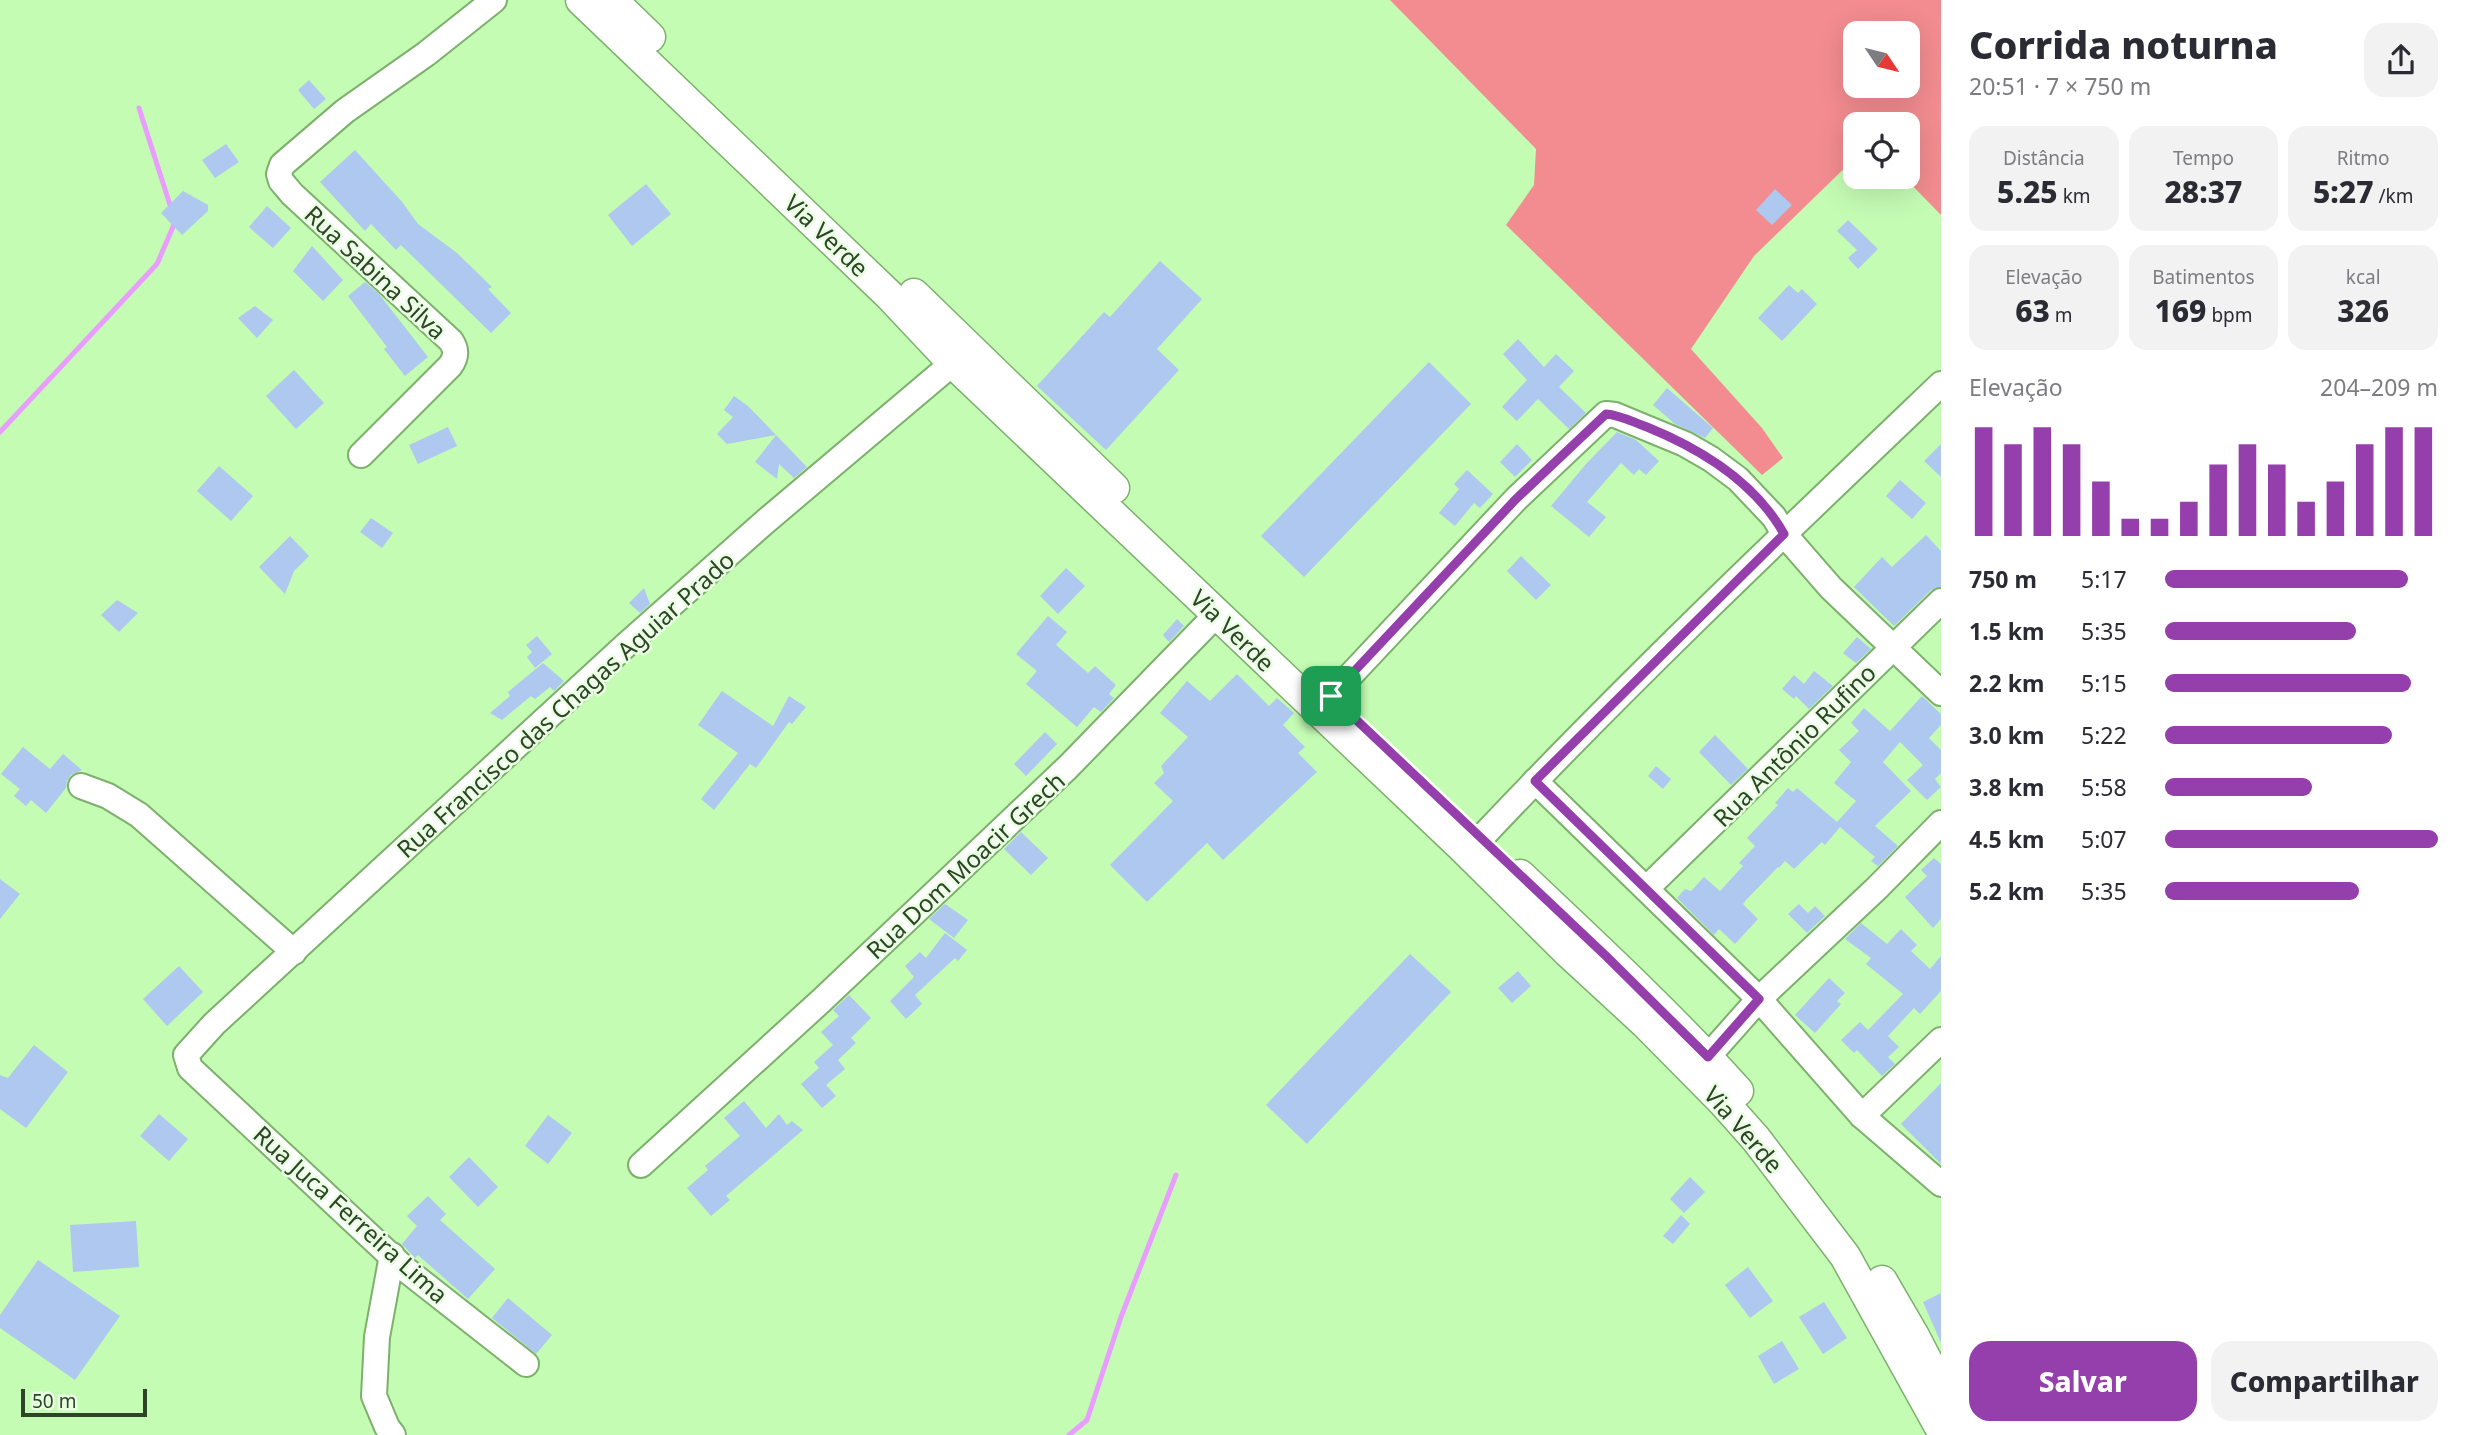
<!DOCTYPE html>
<html lang="pt">
<head>
<meta charset="utf-8">
<style>
  :root { --surface:#fff; --page:#f2f2f3; --text:#2b2b33; --muted:#7c7c81; --accent:#953fac }
  body { margin:0; font-family:"Noto Sans",sans-serif; background:var(--page); color:var(--text); height:100vh; display:flex; flex-direction:column; font-size:26px; white-space:nowrap }
  * { box-sizing:border-box; margin:0 }
  p { font-size:23px; color:var(--muted) }
  .icon { flex:none; width:38px; height:38px; fill:none; stroke:currentColor; stroke-width:2; stroke-linecap:round; stroke-linejoin:round }
  .map { position:relative; flex:1; overflow:hidden }
  .details { display:flex; flex-direction:column; background:var(--surface); width:525px }
  .details>* { flex:none }
  .needle { width:46px; rotate:125deg }
  .controls { position:absolute; left:1843px; top:21px; display:grid; gap:14px }
  .controls a { display:grid; place-items:center; width:77px; height:77px; border-radius:14px; background:var(--surface); box-shadow:0 7px 28px #0002; font-size:35px }
  .scale { position:absolute; left:21px; bottom:18px; width:126px; box-sizing:border-box; padding-left:7px; border:4px solid #2e4327; border-top:0; font-size:19px; line-height:24px; white-space:nowrap; color:#2e4327; -webkit-text-stroke:5px #e9ffe2; paint-order:stroke }
  .pin { position:absolute; display:grid; place-items:center; width:60px; height:60px; color:#fff; margin:-30px; border-radius:14px; box-shadow:0 4px 10px #0006 }
  .round { display:grid; place-items:center; flex:none; width:74px; height:74px; border-radius:21px; background:var(--page) }
  .head { display:flex; align-items:center; justify-content:space-between; height:119px; padding:0 28px }
  h1 { font-size:38px; font-weight:800; line-height:52px }
  .metrics { display:grid; grid-template-columns:repeat(3,1fr); gap:10px; height:119px; padding:7px 28px }
  .metrics div { display:grid; align-content:center; border-radius:18px; background:var(--page); text-align:center }
  .metrics b { font-size:30px; font-weight:800 }
  .metrics small { font-size:19px; font-weight:400 }
  .metrics p { font-size:19px }
  .chart { height:196px; padding:14px 28px }
  .chart p { display:flex; justify-content:space-between }
  .chart svg { width:100%; height:126px; margin-top:7px; stroke:var(--accent); stroke-width:6 }
  .button { display:flex; gap:14px; margin-top:auto; padding:14px 28px }
  .button a { flex:1; height:80px; border-radius:21px; background:var(--accent); color:#fff; font-size:28px; font-weight:800; line-height:80px; text-align:center }
  .button a+a { background:var(--page); color:var(--text) }
  ul { padding:0 28px; list-style:none; font-size:23px }
  li { display:grid; grid-template-columns:112px 84px 1fr; align-items:center; height:52px }
  li i { height:18px; border-radius:9px; background:var(--accent) }
  main { display:flex; flex:1; min-height:0 }
  .map>svg:first-child { display:block }
</style>
</head>
<body>
<main>
<div class="map">
<svg width="1941" height="1435" viewBox="0 0 1941 1435">
  <rect width="100%" height="100%" fill="#c5fcb4"/>
  <path fill="#f28c90" fill-rule="evenodd" d="M1390,0h551v215l-37,-38h4v-53h-53v34l-101,98 -63,93 71,79 21,30 -21,17 -256,-250 28,-40 2,-36zM1855,33h53v53h-53z"/>
  <g fill="none" stroke-linecap="round" stroke-linejoin="round">
    <g stroke="#e99dff" stroke-width="5">
      <path d="M139,108l32,100"/>
      <path d="M0,432l157,-168 19,-44"/>
      <path d="M1069,1435l18,-15 34,-103 55,-142"/>
    </g>
  </g>
  <g fill="#aec8ef">
    <path d="M309,80l17,19 -12,10 -16,-19z"/>
    <path d="M226,144l13,18 -24,16 -13,-18z"/>
    <path d="M355,150l48,53 15,21 39,29 35,34 -4,2 23,24 -20,20 -90,-88 -5,5 -25,-26 -6,7 -45,-49z"/>
    <path d="M646,184l25,30 -39,32 -24,-31z"/>
    <path d="M1775,189l17,16 -20,20 -16,-15z"/>
    <path d="M183,191l25,14v6l-26,24 -21,-22z"/>
    <path d="M267,206l24,22 -18,20 -24,-21z"/>
    <path d="M1848,220l30,29 -20,20 -10,-11 9,-8 -20,-19z"/>
    <path d="M312,246l31,34 -20,21 -30,-30z"/>
    <path d="M1160,261l42,38 -45,50 22,21 -73,80 -69,-64 67,-74 6,5z"/>
    <path d="M365,282l14,12 49,63 -23,19 -21,-27 3,-2 -39,-51z"/>
    <path d="M1789,285l9,8 4,-4 15,15 -35,37 -24,-23z"/>
    <path d="M255,306l18,14 -16,18 -19,-20z"/>
    <path d="M1518,339l26,28 12,-13 18,17 -15,16 27,26 -17,16 -31,-30 -21,22 -15,-14 25,-27 -24,-26z"/>
    <path d="M1429,362l42,42 -167,173 -43,-41z"/>
    <path d="M294,370l30,33 -28,26 -30,-33z"/>
    <path d="M1667,388l46,40 -8,10 -30,-14 -22,-19z"/>
    <path d="M734,396l14,10 28,29 -49,9 -10,-10 16,-17 -9,-7z"/>
    <path d="M448,427l9,19 -39,18 -9,-19z"/>
    <path d="M1617,432l19,8 23,21 -13,14 -7,-6 -5,6 -13,-12 -34,39 19,15 -17,20 -38,-31 35,-42z"/>
    <path d="M776,435l31,32 -13,11 -15,-14 -2,15 -22,-17z"/>
    <path d="M1517,444l15,16 -17,17 -15,-15z"/>
    <path d="M1941,444v33l-17,-16z"/>
    <path d="M219,466l34,30 -22,25 -34,-30z"/>
    <path d="M1467,470l26,24 -13,14 -6,-5 -19,23 -16,-13 20,-24 -5,-5z"/>
    <path d="M1900,480l26,23 -14,16 -26,-23z"/>
    <path d="M371,518l22,15 -11,15 -22,-16z"/>
    <path d="M1926,535l15,16v36l-10,3 -37,36 -40,-39 28,-30 10,10z"/>
    <path d="M290,536l19,20 -15,15 -9,23 -26,-27z"/>
    <path d="M1521,556l30,29 -15,15 -29,-29z"/>
    <path d="M1066,568l19,18 -27,28 -18,-18z"/>
    <path d="M644,588l6,16 -10,9 -11,-10z"/>
    <path d="M117,600l21,13 -19,19 -18,-17z"/>
    <path d="M1048,616l19,16 -11,13 32,28 7,-7 21,19 -7,9 5,4 -13,14 -7,-5 -17,20 -51,-43 11,-13 -21,-17z"/>
    <path d="M1177,619l7,7 -15,16 -6,-7z"/>
    <path d="M537,636l15,18 -17,14 -8,-11 5,-5 -6,-7z"/>
    <path d="M1857,637l14,12 -15,14 -13,-10z"/>
    <path d="M543,663l21,18 -10,10 -4,-4 -15,12 -4,-3 -29,24 -12,-7 20,-17 -2,-4z"/>
    <path d="M1814,671l19,15 -24,23 -13,-13 -2,3 -12,-10 12,-14 10,9z"/>
    <path d="M1237,674l32,32 8,-8 17,15 -11,12 22,22 -7,6 19,19 -94,88 -16,-17 -60,59 -37,-37 63,-64 -19,-18 10,-10 -3,-7 27,-29 -28,-24 27,-32 23,20z"/>
    <path d="M722,691l51,35 16,-30 17,11 -14,17 -3,-2 -33,46 -6,-4 -36,46 -13,-11 37,-46 -40,-28z"/>
    <path d="M1922,696l19,18v11l-12,13 12,12v23l-6,6 6,8 -14,13 -20,-20 16,-15 -23,-23 -17,20 28,29 -36,35 23,20 -20,20 -7,-5 4,-4 -35,-30 -15,18 -3,-3 -28,27 -9,-8 -6,7 -1,-1 -32,33 -3,4 15,15 -23,25 -16,-15 -5,6 -37,-37 8,-9 6,2 13,-14 16,14 23,-25 -4,-3 16,-17 -8,-8 31,-33 -3,-2 13,-15 5,4 4,-4 40,34 19,-21 -22,-18 17,-21 -12,-12 20,-19 -8,-8 13,-15 26,23z"/>
    <path d="M1045,732l12,12 -31,32 -12,-12z"/>
    <path d="M1715,735l33,34 -17,16 -32,-33z"/>
    <path d="M23,747l27,22 13,-15 19,16 -11,5 -4,6 -1,7 -20,25 -15,-13 -5,6 -12,-10 6,-7 -19,-15z"/>
    <path d="M1656,766l15,13 -8,10 -15,-13z"/>
    <path d="M1021,832l27,26 -17,17 -27,-26z"/>
    <path d="M1934,858l7,6v55l-8,9 -28,-31 22,-21 -6,-6z"/>
    <path d="M0,879l20,15 -20,25z"/>
    <path d="M945,904l23,16 -14,18 -25,-19z"/>
    <path d="M1799,904l9,9 7,-7 10,10 -18,17 -19,-19z"/>
    <path d="M1861,923l26,21 14,-15 16,16 -6,6 19,18 11,-13v35l-21,23 -6,-6 -26,28 11,11 -11,10 7,7 -13,12 -25,-26 -3,3 -13,-13 19,-18 8,8 35,-36 -37,-30 5,-6 -26,-19z"/>
    <path d="M945,933l22,17 -9,11 -3,-3 -40,37 7,9 -16,15 -16,-18 24,-24 -9,-11 15,-14 6,6z"/>
    <path d="M1410,954l41,38 -144,152 -41,-39z"/>
    <path d="M179,966l24,26 -36,34 -24,-27z"/>
    <path d="M1518,971l13,15 -19,17 -14,-15z"/>
    <path d="M1829,978l16,15 -8,8 4,3 -26,29 -20,-18z"/>
    <path d="M849,995l22,23 -20,20 5,5 -18,17 7,9 -19,16 10,11 -14,12 -21,-24 18,-16 -5,-6 19,-17 -12,-13 18,-16 -6,-6z"/>
    <path d="M34,1045l34,27 -42,56 -26,-19v-34l8,3z"/>
    <path d="M1941,1083v81l-40,-40z"/>
    <path d="M744,1101l22,27 13,-14 8,11 5,-4 11,9 -77,66 4,4 -19,16 -24,-28 21,-18 -3,-4 35,-30 -16,-18z"/>
    <path d="M159,1114l29,25 -19,22 -29,-25z"/>
    <path d="M548,1115l24,18 -24,31 -23,-18z"/>
    <path d="M469,1157l29,30 -20,20 -29,-30z"/>
    <path d="M1690,1177l15,15 -21,21 -14,-14z"/>
    <path d="M428,1196l18,18 -6,6 55,49 -27,30 -50,-44 -3,3 -13,-14 15,-18 -10,-10z"/>
    <path d="M1681,1215l9,9 -17,20 -10,-8z"/>
    <path d="M136,1221l3,46 -66,5 -3,-47z"/>
    <path d="M38,1260l82,56 -45,64 -75,-52v-13z"/>
    <path d="M1748,1267l25,34 -23,17 -25,-33z"/>
    <path d="M1941,1293v50l-18,-41z"/>
    <path d="M508,1298l44,37 -16,19 -44,-36z"/>
    <path d="M1824,1302l23,36 -24,16 -24,-37z"/>
    <path d="M1782,1341l17,28 -25,15 -16,-28z"/>
  </g>
  <g fill="none" stroke-linecap="round" stroke-linejoin="round">
    <defs>
      <g id="minor">
        <path d="M361,455l89,-89c6,-8 7,-16 1,-25l-159,-147 -11,-13 -2,-7 3,-9 63,-54 81,-57 68,-54"/>
        <path d="M1331,696l185,-197 90,-85 9,1 70,29 26,15 27,20 36,38 10,17 47,54 110,105"/>
        <path d="M1535,781l224,218 103,117 79,68"/>
        <path d="M81,786l27,10 31,19 155,137"/>
        <path d="M1481,838c148,-157 304,-305 460,-454"/>
        <path d="M1647,888l294,-287"/>
        <path d="M1696,1070l63,-71 118,-111 64,-65"/>
        <path d="M1862,1116l79,-76"/>
        <path d="M641,1165l181,-165 246,-233 149,-153"/>
        <path d="M392,1255l-15,82 -3,59 13,31 6,8"/>
        <path d="M526,1364l-121,-95 -215,-201 -4,-13 28,-31 412,-379 140,-124 187,-158"/>
      </g>
      <g id="major">
        <path d="M581,0l308,295 64,68 510,485 105,104 77,71 79,80 32,36 89,117 96,173"/>
        <path d="M612,0l38,37"/>
        <path d="M914,294l200,194"/>
        <path d="M1520,875c74,70 150,140 218,216"/>
        <path d="M1882,1281l32,55 27,52"/>
      </g>
    </defs>
    <use href="#minor" stroke="#7cb06c" stroke-width="28"/>
    <use href="#major" stroke="#7cb06c" stroke-width="33"/>
    <use href="#minor" stroke="#fff" stroke-width="24"/>
    <use href="#major" stroke="#fff" stroke-width="30"/>
  </g>
  <g fill="none" stroke-linecap="round" stroke-linejoin="round">
    <defs>
      <path id="route" d="M1606,414c14,1 27,8 41,13 54,22 108,55 137,107l-249,247 224,218 -51,58 -102,-101 -275,-260 185,-197z"/>
    </defs>
    <use href="#route" stroke="#fff" stroke-width="14"/>
    <use href="#route" stroke="#953fac" stroke-width="9"/>
  </g>
  <g text-anchor="middle" dominant-baseline="central" stroke-width="5" stroke-linejoin="round" paint-order="stroke">
    <g font-size="24" fill="#2e4327" stroke="#e9ffe2">
      <text transform="translate(827 235) rotate(44)">Via Verde</text>
      <text transform="translate(376 272) rotate(43)">Rua Sabina Silva</text>
      <text transform="translate(1233 630) rotate(44)">Via Verde</text>
      <text transform="translate(565 704) rotate(-42)">Rua Francisco das Chagas Aguiar Prado</text>
      <text transform="translate(1794 745) rotate(-45)">Rua Antônio Rufino</text>
      <text transform="translate(965 865) rotate(-43)">Rua Dom Moacir Grech</text>
      <text transform="translate(1744 1129) rotate(49)">Via Verde</text>
      <text transform="translate(351 1214) rotate(42)">Rua Juca Ferreira Lima</text>
    </g>
  </g>
</svg>
<div class="controls">
<a><svg class="needle" viewBox="-14 -14 28 28"><path d="M0-13l5 13h-10z" fill="#e53935"/><path d="M0 13l5-13h-10z" fill="#7c7c81"/></svg></a>
<a><svg class="icon" aria-label="locate" viewBox="0 0 24 24"><circle cx="12" cy="12" r="6"/><path d="M12 2v4M12 18v4M2 12h4M18 12h4"/></svg></a>
</div>
<div class="scale">50 m</div>
<div class="pin" style="left:1331px;top:696px;background:#1e9e55"><svg class="icon" aria-label="arrive" viewBox="0 0 24 24"><path d="M6 21V4h12l-3 4 3 4H6"/></svg></div>
</div>
<section class="details">
<div class="head"><div><h1>Corrida noturna</h1><p>20:51 · 7 × 750 m</p></div><a class="round"><svg class="icon" aria-label="share" viewBox="0 0 24 24"><path d="M12 15V3M7 8l5-5 5 5M5 13v7h14v-7"/></svg></a></div>
<div class="metrics">
<div><p>Distância</p><b>5.25<small> km</small></b></div>
<div><p>Tempo</p><b>28:37</b></div>
<div><p>Ritmo</p><b>5:27<small> /km</small></b></div>
</div>
<div class="metrics">
<div><p>Elevação</p><b>63<small> m</small></b></div>
<div><p>Batimentos</p><b>169<small> bpm</small></b></div>
<div><p>kcal</p><b>326</b></div>
</div>
<div class="chart"><p><span>Elevação</span>204–209 m</p>
<svg viewBox="0 0 160 44" preserveAspectRatio="none"><path d="M5 44V6M15 44V12M25 44V6M35 44V12M45 44V25M55 44V38M65 44V38M75 44V32M85 44V19M95 44V12M105 44V19M115 44V32M125 44V25M135 44V12M145 44V6M155 44V6"/></svg>
</div>
<ul>
<li><b>750 m</b>5:17<i style="width:89%"></i></li>
<li><b>1.5 km</b>5:35<i style="width:70%"></i></li>
<li><b>2.2 km</b>5:15<i style="width:90%"></i></li>
<li><b>3.0 km</b>5:22<i style="width:83%"></i></li>
<li><b>3.8 km</b>5:58<i style="width:54%"></i></li>
<li><b>4.5 km</b>5:07<i style="width:100%"></i></li>
<li><b>5.2 km</b>5:35<i style="width:71%"></i></li>
</ul>
<div class="button"><a>Salvar</a><a>Compartilhar</a></div>
</section>
</main>
</body>
</html>
